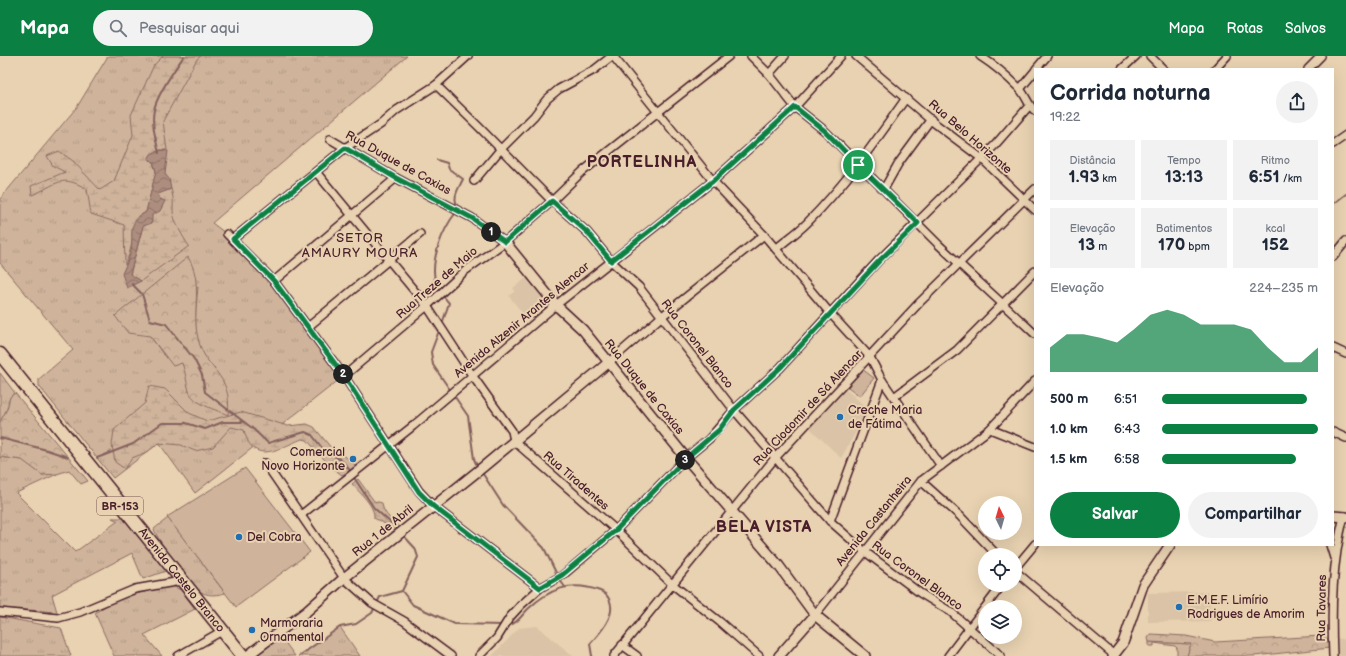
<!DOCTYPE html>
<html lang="pt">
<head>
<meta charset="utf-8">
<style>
  :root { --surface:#fff; --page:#f2f2f3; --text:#1f2937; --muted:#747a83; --accent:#0b8043 }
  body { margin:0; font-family:"Balsamiq Sans",sans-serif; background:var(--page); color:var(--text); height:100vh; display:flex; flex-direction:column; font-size:15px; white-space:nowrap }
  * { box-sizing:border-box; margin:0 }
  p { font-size:13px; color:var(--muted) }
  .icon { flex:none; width:22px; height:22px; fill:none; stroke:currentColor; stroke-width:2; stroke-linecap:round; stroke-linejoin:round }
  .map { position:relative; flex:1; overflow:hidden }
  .panel { position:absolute; left:1034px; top:12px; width:300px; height:478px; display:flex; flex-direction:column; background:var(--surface); border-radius:0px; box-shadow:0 4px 16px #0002 }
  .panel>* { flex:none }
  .needle { width:26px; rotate:355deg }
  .fabs { position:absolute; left:978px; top:440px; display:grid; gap:8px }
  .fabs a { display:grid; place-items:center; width:44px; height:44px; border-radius:50%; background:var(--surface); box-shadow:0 4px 16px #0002; font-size:20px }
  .pin { position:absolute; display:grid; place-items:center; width:34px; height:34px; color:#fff; margin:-17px; border:2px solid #fff; border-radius:50%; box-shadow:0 1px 4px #0007 }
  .km { position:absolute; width:20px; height:20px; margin:-10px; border-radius:50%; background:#222; color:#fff; font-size:11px; line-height:20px; text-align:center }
  .round { display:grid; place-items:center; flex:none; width:42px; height:42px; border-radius:21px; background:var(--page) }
  .overview { display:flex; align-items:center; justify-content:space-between; height:68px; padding:0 16px }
  h1 { font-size:22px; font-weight:600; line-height:30px }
  .metrics { display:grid; grid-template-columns:repeat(3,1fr); gap:6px; height:68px; padding:4px 16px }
  .metrics div { display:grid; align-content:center; border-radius:0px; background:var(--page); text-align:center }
  .metrics b { font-size:17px; font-weight:600 }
  .metrics small { font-size:11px; font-weight:400 }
  .metrics p { font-size:11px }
  .chart { height:112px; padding:8px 16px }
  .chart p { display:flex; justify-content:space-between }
  .chart svg { width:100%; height:72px; margin-top:4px; fill:var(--accent); opacity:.7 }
  .action { display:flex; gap:8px; margin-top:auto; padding:8px 16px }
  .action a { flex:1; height:46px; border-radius:24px; background:var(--accent); color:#fff; font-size:16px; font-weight:600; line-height:46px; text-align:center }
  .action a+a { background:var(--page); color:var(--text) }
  ul { padding:0 16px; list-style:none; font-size:13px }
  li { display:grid; grid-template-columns:64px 48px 1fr; align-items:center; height:30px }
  li i { height:10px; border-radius:5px; background:var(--accent) }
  header { display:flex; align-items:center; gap:24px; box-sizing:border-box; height:56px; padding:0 20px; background:var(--accent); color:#fff }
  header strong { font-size:19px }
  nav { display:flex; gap:22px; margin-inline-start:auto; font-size:14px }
  .search { width:280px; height:36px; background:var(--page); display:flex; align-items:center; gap:10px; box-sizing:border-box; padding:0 14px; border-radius:22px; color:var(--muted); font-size:15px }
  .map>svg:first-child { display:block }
</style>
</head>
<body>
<header>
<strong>Mapa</strong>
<div class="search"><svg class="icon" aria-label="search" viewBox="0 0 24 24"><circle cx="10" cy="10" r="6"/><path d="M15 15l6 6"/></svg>Pesquisar aqui</div>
<nav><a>Mapa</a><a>Rotas</a><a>Salvos</a></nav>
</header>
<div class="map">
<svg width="1346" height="600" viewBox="0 0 1346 600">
  <defs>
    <pattern id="grass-tufts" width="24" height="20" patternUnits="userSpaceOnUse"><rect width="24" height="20" fill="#cfb49b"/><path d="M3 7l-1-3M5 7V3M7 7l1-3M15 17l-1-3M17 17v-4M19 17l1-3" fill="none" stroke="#b39a86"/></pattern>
    <pattern id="forest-crowns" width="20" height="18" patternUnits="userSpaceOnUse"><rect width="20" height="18" fill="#cfb49b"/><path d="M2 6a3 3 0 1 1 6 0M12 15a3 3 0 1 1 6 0" fill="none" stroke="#b39a86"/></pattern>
    <pattern id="wetland-marsh" width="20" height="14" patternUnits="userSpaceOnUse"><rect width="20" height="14" fill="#cfb49b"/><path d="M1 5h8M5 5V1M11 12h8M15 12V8" fill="none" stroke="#b39a86"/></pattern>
    <pattern id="water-waves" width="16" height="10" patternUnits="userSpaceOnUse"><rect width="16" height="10" fill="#ac8d7e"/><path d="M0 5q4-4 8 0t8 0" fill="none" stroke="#8e7367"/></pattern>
  </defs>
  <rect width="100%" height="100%" fill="#e8d2b1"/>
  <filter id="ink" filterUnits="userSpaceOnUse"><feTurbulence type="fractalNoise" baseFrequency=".025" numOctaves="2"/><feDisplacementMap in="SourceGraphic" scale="8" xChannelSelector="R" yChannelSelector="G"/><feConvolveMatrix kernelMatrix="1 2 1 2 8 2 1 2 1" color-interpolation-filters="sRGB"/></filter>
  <g filter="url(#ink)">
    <g fill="#dac3a6">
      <path d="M528,221l20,25 -21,17 -18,-23 6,-5 -2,-3z"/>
      <path d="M843,331l23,20 -8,21 -17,30 -32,-31z"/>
      <path d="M1209,536l2,29 -63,1v-29z"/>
      <path d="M537,570l36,30h-81l27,-28z"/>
      <path d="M1336,582l10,2v16h-9z"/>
    </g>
    <g fill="url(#grass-tufts)" stroke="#8c6a63" fill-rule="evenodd">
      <path d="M108,0h299l-195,167 21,16 41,42 70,95 -149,117 -36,-50 -46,35 -74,-92v-7l34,-29 -73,-87v-64l77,-92zM198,231c-2,22 -6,47 5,68 2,5 8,9 12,13l-15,35 -11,-11 -2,-17 -5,-12 -19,-9 -13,-18z"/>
      <path d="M0,317l15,20 -5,4 -3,12 -7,13z"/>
      <path d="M0,401l23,3 19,15 15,-1 -41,19 59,59 43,-31 -6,-3h12l42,53 -23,8 -11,-26 -80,42 5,17 -57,-4z"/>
      <path d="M168,462l57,75c-7,2 -15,3 -22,0 -11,-6 -45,-51 -49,-64z"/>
      <path d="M172,530l9,4 14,19 -51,26 18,21h-48l-19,-43c23,-17 49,-21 77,-27z"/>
      <path d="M0,561l61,11 10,28h-71z"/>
      <path d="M340,571l20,29h-61z"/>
      <path d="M281,581l14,19h-36l-1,-2z"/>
      <path d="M1149,586l42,2 -4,12h-10v-8l-2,-2 -21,-3v3h-5z"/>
    </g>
    <g fill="url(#forest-crowns)" stroke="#8c6a63">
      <path d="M188,201c16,26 3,54 10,81 7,34 35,34 30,77 -11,-5 -35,-11 -39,-24 -3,-10 -3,-18 -7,-28l-9,3 -23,-30 -22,-3 -13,-17z"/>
      <path d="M15,337l73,88 -7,3 -12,-14 -12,4 -15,1 -20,-15 -22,-3v-35l7,-13 3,-12z"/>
      <path d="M1151,578l35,2 29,6 107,-6 7,4 1,8 -76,8h-67l4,-12 -42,-2 -1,-4z"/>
    </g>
    <g fill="url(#wetland-marsh)" stroke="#8c6a63">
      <path d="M163,0h38l-4,3 -34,62 4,29h-7l-12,9 5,3 3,10 -10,40 -9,5c-4,17 -5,33 -12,48l-1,-40 -33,-11 -4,-25c-27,-16 -30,-4 -55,6l-1,-9 34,-14 -12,-6 -6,-10 12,-5 14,10 27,29 14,-9 19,-46 -2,-20 23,-50z"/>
      <path d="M171,133c3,9 2,13 2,22 0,9 11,28 16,35l-48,35 -11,-6 13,-49 21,-25 -4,-2 -2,-5z"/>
      <path d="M149,330l16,3 24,24 18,8 34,-9 47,14 19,-2 7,3 18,22 14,8 9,8 -1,4 -12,6 -11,-8 -24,-27 -5,-1c-23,9 -49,28 -58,-9l-13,-3 -18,20 -18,4 -14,-6 -22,-2 -12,9 -15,6 -7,11 -10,-7 -3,-17 2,-15 31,-27z"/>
      <path d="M358,423l16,22 8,2c1,13 13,17 18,27l-7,3 -8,-9 -11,-6c1,-12 -14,-25 -22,-34z"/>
    </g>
    <g fill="#cfb49b" stroke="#8c6a63">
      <path d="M862,313l12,9 -14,18 -12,-9z"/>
      <path d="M245,412l65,84 -74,55 -69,-90z"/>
    </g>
    <path fill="url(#water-waves)" stroke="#85615d" d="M160,94l8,1 -3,23 4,5 2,10 -13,5 2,5 5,2 -5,10 -8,4v8l-9,3 -13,48 11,7 -14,7 -5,-14c3,-8 8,-16 9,-24 3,-20 -5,-25 15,-38l10,-41 -3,-9 -5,-3 3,-5z"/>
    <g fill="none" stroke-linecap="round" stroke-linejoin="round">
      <g stroke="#85615d" stroke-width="2">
        <path d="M159,97c-3,-13 -8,-29 -5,-43 3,-16 21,-41 30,-54"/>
        <path d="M437,104l10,3 2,6 14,10c-5,11 -11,17 -5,29"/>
        <path d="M1333,148l13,-10"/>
        <path d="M132,228l10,10 8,26 16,4 28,35 8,16 3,17 47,36 16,15 37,-11 7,3 14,18c12,3 18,9 25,19"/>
        <path d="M442,268l7,-21c-5,-6 -10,-11 -13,-18 -7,-24 6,-55 21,-74"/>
        <path d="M440,272l-9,24 2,13 35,51 6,43 4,9"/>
        <path d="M0,382l47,12 21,7"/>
        <path d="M97,402l36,-14 29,-21h24l19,6 18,-7h19"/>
        <path d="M481,415l22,34 41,43 15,31 6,8"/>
        <path d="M353,420l21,32 25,22"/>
        <path d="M402,535l16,-34 -3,-9 -12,-13"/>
        <path d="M402,535l11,14 42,19 48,1"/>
        <path d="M377,547l3,-6 22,-6"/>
        <path d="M507,570c10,-2 14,-10 21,-17 21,-20 43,-29 72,-18 8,3 12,11 11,20 -2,12 -13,24 -21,33l2,12"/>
        <path d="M299,600l41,-29 16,-3 16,-11 3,-6"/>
      </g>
      <defs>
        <g id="minor">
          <path d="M613,0l100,125 51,54 66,78 40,44 12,23 59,86"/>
          <path d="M751,0l18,18 26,33 30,24 114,114 96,89"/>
          <path d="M856,0l77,66 48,36 54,52"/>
          <path d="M980,0c14,9 27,20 39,32 7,7 8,16 16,23"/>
          <path d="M1150,0l13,13"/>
          <path d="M1036,13l11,-13"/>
          <path d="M1122,13l14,-13"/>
          <path d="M1215,13l12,-13"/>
          <path d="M1308,13l13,-13"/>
          <path d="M769,18l16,-18"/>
          <path d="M436,29l42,41 74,75 35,31 24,29 28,26 95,123 96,111 34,30 56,42 31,19 50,44"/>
          <path d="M1020,33l15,-18"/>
          <path d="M330,83l66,39 76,40 33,24"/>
          <path d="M1333,88l13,-9"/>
          <path d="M316,116l111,134 45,69 40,56 2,10 102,89 56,54 48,38 39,34"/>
          <path d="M474,125l26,-31 34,-34 13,-17 12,-10 35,-19 18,-14"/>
          <path d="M884,133l14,-25 33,-45"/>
          <path d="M227,178l47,47 70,95 75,115 14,15 107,82"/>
          <path d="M233,183l112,-91 36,-24 16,-14 39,-25 32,-29"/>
          <path d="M776,193c10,-9 21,-16 31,-26 37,-37 69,-82 99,-125"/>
          <path d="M1333,201l13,-16"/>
          <path d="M274,225l122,-103"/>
          <path d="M308,271l112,-93"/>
          <path d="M1333,292l13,6"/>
          <path d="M608,307l53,-46 103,-82"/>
          <path d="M344,320l83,-70 38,-35 40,-29 47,-41 30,-29 147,-116"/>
          <path d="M894,341l63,-47 78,-79"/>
          <path d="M990,373l45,18"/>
          <path d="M1333,376l13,6"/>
          <path d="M265,407l79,115 28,25 32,18 47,35"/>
          <path d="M921,425l39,35 37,39"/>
          <path d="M301,459l112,-89 143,-121 157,-124 82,-74 46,-51"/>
          <path d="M830,465l52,-141"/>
          <path d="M1330,489l4,13"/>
          <path d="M1015,512l20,-24"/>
          <path d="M1015,515l99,84"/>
          <path d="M0,556l58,6 22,-6 55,-23 46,-8"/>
          <path d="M815,559l106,-134 69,-52 45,-48"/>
          <path d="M622,589l15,11"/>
          <path d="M178,600l44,-25"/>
          <path d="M479,600l18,-18 13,-21 11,-12 19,-17 23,-13 53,-45 70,-72 23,-19 25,-29 46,-42 99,-108 116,-115 34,-39"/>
          <path d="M614,600l161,-198 144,-155 116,-114"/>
          <path d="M948,600l54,-71"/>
          <path d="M1333,600c-2,-48 -1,-93 11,-140"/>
        </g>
        <g id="tertiary">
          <path d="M505,186l51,63 27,25 103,128 93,108 36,49 50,41"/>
          <path d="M1333,460l13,1"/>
          <path d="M247,600l60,-45 37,-33 139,-111 125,-104"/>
          <path d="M779,600l36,-41"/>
          <path d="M1113,600l10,-13 20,-58 27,-40"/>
        </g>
        <g id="primary">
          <path id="s1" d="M0,298l243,302"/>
        </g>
      </defs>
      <use href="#minor" stroke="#4a1f2b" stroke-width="10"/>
      <use href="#tertiary" stroke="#4a1f2b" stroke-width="12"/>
      <use href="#primary" stroke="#4a1f2b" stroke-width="15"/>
      <use href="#minor" stroke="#e8d2b1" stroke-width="7"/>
      <use href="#tertiary" stroke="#e8d2b1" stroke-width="9"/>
      <use href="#primary" stroke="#e8d2b1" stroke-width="12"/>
    </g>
  </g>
  <g fill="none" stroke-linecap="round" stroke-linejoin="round" filter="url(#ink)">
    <defs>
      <path id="route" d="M795,51l30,24 33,34 60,58 -38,37 -100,108 -46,42 -15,20 -33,28 -70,72 -54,45 -22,13 -107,-82 -14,-14 -75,-116 -70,-95 -41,-42 112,-91 51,30 76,40 33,24 47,-41 35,31 24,29 102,-80z"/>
    </defs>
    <use href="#route" stroke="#fff" stroke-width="8"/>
    <use href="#route" stroke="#0b8043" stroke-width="5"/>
  </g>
  <g fill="#1f6fb2" stroke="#e8d2b1" stroke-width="1.5">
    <circle cx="840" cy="361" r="4"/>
    <circle cx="353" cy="403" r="4"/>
    <circle cx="239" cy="481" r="4"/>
    <circle cx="1179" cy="551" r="4"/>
    <circle cx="252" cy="574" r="4"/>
  </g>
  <g text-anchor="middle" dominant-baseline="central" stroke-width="4" stroke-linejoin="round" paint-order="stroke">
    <rect fill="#e8d2b1" stroke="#795553" stroke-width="1" x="97" y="441" width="46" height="18" rx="3"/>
    <g font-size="11" font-weight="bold" fill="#4a1f2b">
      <text x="120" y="450">BR-153</text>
    </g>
    <g font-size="12" fill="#4a1f2b" stroke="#e8d2b1">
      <text transform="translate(970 81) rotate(41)">Rua Belo Horizonte</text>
      <text transform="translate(398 107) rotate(29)">Rua Duque de Caxias</text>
      <text transform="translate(437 227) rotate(-41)">Rua Treze de Maio</text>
      <text transform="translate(522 264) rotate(-40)">Avenida Alzenir Arantes Alencar</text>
      <text transform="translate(697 288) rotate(52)">Rua Coronel Blanco</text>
      <text transform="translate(644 331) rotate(51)">Rua Duque de Caxias</text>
      <text transform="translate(808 352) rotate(-47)">Rua Clodomir de Sá Alencar</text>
      <text transform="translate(576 425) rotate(41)">Rua Tiradentes</text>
      <text transform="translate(874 465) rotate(-51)">Avenida Castanheira</text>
      <text transform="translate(383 475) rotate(-39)">Rua 1 de Abril</text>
      <text transform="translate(917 520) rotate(36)">Rua Coronel Blanco</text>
      <text stroke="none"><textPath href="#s1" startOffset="290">Avenida Castelo Branco</textPath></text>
      <text transform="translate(1322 552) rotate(-89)">Rua Tavares</text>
    </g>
    <g font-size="12" fill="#4a1f2b" stroke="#e8d2b1" text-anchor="start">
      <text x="848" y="354">Creche Maria<tspan x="848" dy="14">de Fátima</tspan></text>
      <text x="345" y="396" text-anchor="end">Comercial<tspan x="345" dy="14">Novo Horizonte</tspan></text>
      <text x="247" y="481">Del Cobra</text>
      <text x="1187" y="544">E.M.E.F. Limírio<tspan x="1187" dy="14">Rodrigues de Amorim</tspan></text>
      <text x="260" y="567">Marmoraria<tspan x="260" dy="14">Ornamental</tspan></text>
    </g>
    <g font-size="13" letter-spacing="1" fill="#4a1f2b" stroke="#e8d2b1">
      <text x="360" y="182">SETOR<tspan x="360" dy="15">AMAURY MOURA</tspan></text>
    </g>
    <g font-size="16" font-weight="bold" letter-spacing="1" fill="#4a1f2b" stroke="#e8d2b1">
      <text x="642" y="106">PORTELINHA</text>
      <text x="764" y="471">BELA VISTA</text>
    </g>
  </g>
</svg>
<div class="fabs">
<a><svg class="needle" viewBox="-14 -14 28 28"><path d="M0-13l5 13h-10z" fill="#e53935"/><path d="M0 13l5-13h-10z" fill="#747a83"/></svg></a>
<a><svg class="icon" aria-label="locate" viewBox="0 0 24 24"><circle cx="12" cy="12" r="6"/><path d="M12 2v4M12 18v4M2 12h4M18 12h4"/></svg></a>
<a><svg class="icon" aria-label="layers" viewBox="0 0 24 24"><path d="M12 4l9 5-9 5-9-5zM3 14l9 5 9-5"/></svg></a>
</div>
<div class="pin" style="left:858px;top:109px;background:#1e9e55"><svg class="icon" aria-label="arrive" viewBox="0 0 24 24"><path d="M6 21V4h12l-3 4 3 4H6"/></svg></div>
<b class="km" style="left:491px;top:176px">1</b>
<b class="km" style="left:343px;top:318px">2</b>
<b class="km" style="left:685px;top:404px">3</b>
<section class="panel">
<div class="overview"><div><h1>Corrida noturna</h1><p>19:22</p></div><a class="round"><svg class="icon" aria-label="share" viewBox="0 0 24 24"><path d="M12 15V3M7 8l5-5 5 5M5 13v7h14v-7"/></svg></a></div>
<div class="metrics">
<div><p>Distância</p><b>1.93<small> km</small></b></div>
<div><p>Tempo</p><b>13:13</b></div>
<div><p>Ritmo</p><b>6:51<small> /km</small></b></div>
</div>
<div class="metrics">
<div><p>Elevação</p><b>13<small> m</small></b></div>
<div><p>Batimentos</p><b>170<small> bpm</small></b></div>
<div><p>kcal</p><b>152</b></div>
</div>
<div class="chart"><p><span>Elevação</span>224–235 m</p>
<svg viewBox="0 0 160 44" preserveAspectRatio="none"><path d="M0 44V29L10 21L20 21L30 23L40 26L50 18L60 9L70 6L80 9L90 15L100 15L110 15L120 18L130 29L140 38L150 38L160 29V44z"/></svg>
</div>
<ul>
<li><b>500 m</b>6:51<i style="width:93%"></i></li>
<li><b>1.0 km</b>6:43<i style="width:100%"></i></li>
<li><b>1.5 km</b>6:58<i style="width:86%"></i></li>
</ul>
<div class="action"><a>Salvar</a><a>Compartilhar</a></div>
</section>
</div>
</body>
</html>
